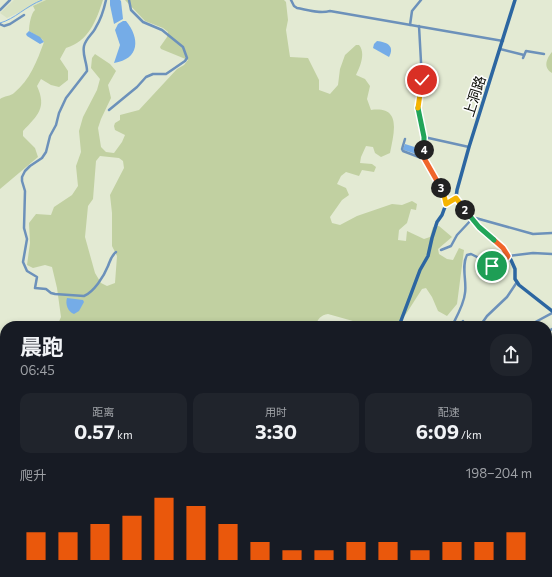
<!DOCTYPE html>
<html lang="zh">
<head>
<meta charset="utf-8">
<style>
  :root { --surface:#171b24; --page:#20242c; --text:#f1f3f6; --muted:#9ea1a6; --accent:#ea580c }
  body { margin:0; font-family:Commissioner,"Noto Sans SC",sans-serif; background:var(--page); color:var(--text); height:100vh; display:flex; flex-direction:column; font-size:15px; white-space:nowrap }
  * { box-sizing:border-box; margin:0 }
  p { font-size:13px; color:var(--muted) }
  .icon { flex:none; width:22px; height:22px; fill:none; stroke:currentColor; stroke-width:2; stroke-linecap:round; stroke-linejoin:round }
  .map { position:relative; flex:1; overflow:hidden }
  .side { position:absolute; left:0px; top:321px; width:552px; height:256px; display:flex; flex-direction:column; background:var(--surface); border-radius:16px 16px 0 0; box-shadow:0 2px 6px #0003 }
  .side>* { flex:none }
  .pin { position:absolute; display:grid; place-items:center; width:34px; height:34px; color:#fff; margin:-17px; border:2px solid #fff; border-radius:50%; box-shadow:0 1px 4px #0007 }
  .km { position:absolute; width:20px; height:20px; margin:-10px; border-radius:50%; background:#222; color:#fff; font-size:11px; line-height:20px; text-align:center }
  .round { display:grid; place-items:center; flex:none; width:42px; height:42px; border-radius:16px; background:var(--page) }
  .headline { display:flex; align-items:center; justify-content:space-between; height:68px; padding:0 20px }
  h1 { font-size:22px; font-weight:700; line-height:30px }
  .stats { display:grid; grid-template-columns:repeat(3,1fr); gap:6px; height:68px; padding:4px 20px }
  .stats div { display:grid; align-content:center; border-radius:10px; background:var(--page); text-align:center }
  .stats b { font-size:20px; font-weight:700 }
  .stats small { font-size:11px; font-weight:400 }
  .stats p { font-size:11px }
  .chart { height:112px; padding:8px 20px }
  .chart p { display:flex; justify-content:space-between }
  .chart svg { width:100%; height:72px; margin-top:4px; stroke:var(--accent); stroke-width:6 }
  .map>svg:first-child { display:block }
</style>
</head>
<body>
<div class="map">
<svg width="552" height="577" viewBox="0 0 552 577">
  <rect width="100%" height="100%" fill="#e3ead3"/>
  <path fill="#d8e2c3" d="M14,0h32l-39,18 -7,-5z"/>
  <g fill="#c1d0a1" fill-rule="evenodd">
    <path d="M46,0h57c-7,21 -14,41 -37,48l-6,11 8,12v9l-9,7 -8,-2 -10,-6 -4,7c10,22 1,29 -14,45v5l12,12 3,9 -38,32v-90c4,-3 11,-3 14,-6 16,-13 23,-32 30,-51l-2,-3 -13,-8c0,-6 2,-18 6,-21l-2,-4z"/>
    <path d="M125,0h159l2,2 2,18 -2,10 4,27 18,1 11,22v10l11,4 8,-9 2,-16 5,-14 11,-10h3c7,8 1,22 -3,30l9,4 5,7 -3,13 4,11c31,-4 23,22 19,43l-9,4 -6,-4 -2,-6 -7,-1 -5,11 -1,6 12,1 4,3 -2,5 -12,-2 -3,6 -13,-4 -5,4 -4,8 9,4 3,7 -7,5 -12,17 2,6 8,2 17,-9 35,-12 10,1 10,-4 5,3 -1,6 -5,-1 -4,14 -8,7 -1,10 8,1 1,-10 17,8 6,-2 3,-10 6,-1 13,11 -14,12 1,5 8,5 6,1 6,-12 5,2 -7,54 -10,12 -9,-5 -6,-14 -6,-9 -4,1 -16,25 -10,12h-32l-4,-3 -32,-9c-7,1 -11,5 -12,12h-259l4,-9 -4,-29 -5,-21 -7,-2 -12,3 -6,-3 3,-22 -1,-20 7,-9 15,1 3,-8 18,-12 6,-9 -2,-20 5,-14 -2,-21 4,-14 14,-27 3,-11 -9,-11 1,-10 3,-4 15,10 6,7 -8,14 3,13 -10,21 -3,9 3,19 5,5 8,1 8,-11 3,-7 -10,-5 -1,-4 1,-3 5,-3v-5l19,-5 38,-41 7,-4 4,-5 -27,-11 -1,-2 7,-10 1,-5 -5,-4 -18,-7zM100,156l19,2 4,3 1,7 -14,27 2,18v33l5,10 -2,27 -8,3 -6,-3 -6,-10 -10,-36 3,-31 5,-7 3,-38z"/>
    <path d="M552,52v21c-9,-5 -6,-14 0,-21z"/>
    <path d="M552,372v111l-5,-3v-107z"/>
    <path d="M0,395l5,2v169l-5,2z"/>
    <path d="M552,517v27l-2,-1 -3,2v-19z"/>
    <path d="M17,572h127l-2,5h-127z"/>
    <path d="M184,572h98l2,5h-100z"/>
    <path d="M453,572h61l1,5h-53z"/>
  </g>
  <g fill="#75ace7">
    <path d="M110,0h10l1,1 2,18 -9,5 -4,-19z"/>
    <path d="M123,21h3c14,17 14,38 -12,42l6,-18 -5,-15 3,-6z"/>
    <path d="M29,31l11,6 4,5 -4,2 -13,-8 -1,-2z"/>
    <path d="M377,41c10,1 18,5 12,16l-16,-9 1,-4z"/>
    <path d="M405,144l16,5v5l-2,1 -15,-5 -1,-1z"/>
    <path d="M67,298l16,2 1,2 -5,9 -5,3c-6,-2 -9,-10 -7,-16z"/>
  </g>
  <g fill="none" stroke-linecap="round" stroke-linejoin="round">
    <path stroke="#75ace7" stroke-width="1" d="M0,23c15,-4 26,-17 42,-23"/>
    <g stroke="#6c91ba" stroke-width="2.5">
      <path d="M106,0c-2,9 -5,19 -10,27 -3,7 -10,11 -12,19 -2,9 3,16 3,25l-21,27 -7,15 -3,12 -6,11 -4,16 -4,6 -12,8 -5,5 -3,6v4l3,10 -1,37 3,11 -4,23 4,9 10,6 -2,11 11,1 5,4 4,1 29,2c10,-4 20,-20 24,-30 2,-5 3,-10 8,-14"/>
      <path d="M291,0l3,6 3,2c11,2 22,6 33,3l173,30"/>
      <path d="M0,10l10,-10"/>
      <path d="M0,24l4,2 6,-2 14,-9"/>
      <path d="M410,25l2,-14 9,-11"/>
      <path d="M419,26l3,54 -4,26 6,31v22l21,36 1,9"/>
      <path d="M500,49l24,6"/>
      <path d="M523,58l3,-7 18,3"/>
      <path d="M109,110l28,-23 9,-10 7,-3h13l19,-13 2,-3 -4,-11 -21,-17 -19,-8 -12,-12 -2,-10"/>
      <path d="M424,137l45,10"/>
      <path d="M405,139l-3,10 1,2 21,8"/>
      <path d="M472,217l61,17 19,-1"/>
      <path d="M441,250l10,-4 6,-11 15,-16"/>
      <path d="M487,268c12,4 15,-4 21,-12l25,-3 19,1"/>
      <path d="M461,324l7,2"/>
      <path d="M452,326c5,-10 12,-22 13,-33 2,-11 -4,-27 2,-38l4,-1 28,14"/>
      <path d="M459,326l4,-5"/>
      <path d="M480,326l7,-10 20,-19 10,-15"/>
      <path d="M528,326l24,-13"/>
      <path d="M547,332l5,-3"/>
      <path d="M547,353l5,-1"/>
      <path d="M516,572l2,5"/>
      <path d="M534,572l1,3"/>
    </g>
    <g stroke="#2c66a1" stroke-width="3.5">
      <path d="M456,198l1,-8 12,-43 46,-147"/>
      <path d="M456,198l23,29 24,21 8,12 4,9v10l4,6 33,26"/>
      <path d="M399,326l21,-56 8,-14 4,-18 5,-16 5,-7 4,-11 10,-6"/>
      <path d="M552,392v21"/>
      <path d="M547,430l5,-6"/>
      <path d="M403,577l2,-5"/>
    </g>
  </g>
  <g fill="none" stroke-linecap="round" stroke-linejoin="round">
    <defs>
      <path id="split-1" d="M492,266l7,2 9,-12 -5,-8 -9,-8"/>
      <path id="split-2" d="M465,210l14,17 15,13"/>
      <path id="split-3" d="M441,188l3,7 2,9 10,-6 9,12"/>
      <path id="split-4" d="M424,150v8l17,30"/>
      <path id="split-5" d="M418,108l6,29v13"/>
      <path id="split-6" d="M418,108l4,-28"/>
    </defs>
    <use href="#split-1" stroke="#fff" stroke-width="8"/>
    <use href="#split-2" stroke="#fff" stroke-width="8"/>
    <use href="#split-3" stroke="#fff" stroke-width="8"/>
    <use href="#split-4" stroke="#fff" stroke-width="8"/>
    <use href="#split-5" stroke="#fff" stroke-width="8"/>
    <use href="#split-6" stroke="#fff" stroke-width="8"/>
    <use href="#split-1" stroke="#f0652b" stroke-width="5"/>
    <use href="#split-2" stroke="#22a559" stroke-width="5"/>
    <use href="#split-3" stroke="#f5b400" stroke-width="5"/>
    <use href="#split-4" stroke="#f0652b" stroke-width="5"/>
    <use href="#split-5" stroke="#22a559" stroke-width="5"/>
    <use href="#split-6" stroke="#f5b400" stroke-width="5"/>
  </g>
  <g text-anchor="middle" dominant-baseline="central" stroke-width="3" stroke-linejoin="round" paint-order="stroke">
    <g font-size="14" fill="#0b0d06" stroke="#fff">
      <text transform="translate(474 96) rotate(-72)">上洞路</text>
    </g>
  </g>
</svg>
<div class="pin" style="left:492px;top:266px;background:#1e9e55"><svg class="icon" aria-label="arrive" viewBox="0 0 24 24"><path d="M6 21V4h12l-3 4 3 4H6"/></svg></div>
<div class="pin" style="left:422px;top:80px;background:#d93025"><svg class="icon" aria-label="check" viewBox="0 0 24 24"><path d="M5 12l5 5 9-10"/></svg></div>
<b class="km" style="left:465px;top:210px">2</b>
<b class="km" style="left:441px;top:188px">3</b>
<b class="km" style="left:424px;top:150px">4</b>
<section class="side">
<div class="headline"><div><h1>晨跑</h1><p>06:45</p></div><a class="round"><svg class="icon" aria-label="share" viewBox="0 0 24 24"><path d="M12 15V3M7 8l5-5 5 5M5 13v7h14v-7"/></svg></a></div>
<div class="stats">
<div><p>距离</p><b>0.57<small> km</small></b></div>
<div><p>用时</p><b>3:30</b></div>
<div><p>配速</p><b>6:09<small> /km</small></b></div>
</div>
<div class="chart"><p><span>爬升</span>198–204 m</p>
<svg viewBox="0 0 160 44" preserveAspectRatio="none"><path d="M5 44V27M15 44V27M25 44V22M35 44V17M45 44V6M55 44V11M65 44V22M75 44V33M85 44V38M95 44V38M105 44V33M115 44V33M125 44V38M135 44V33M145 44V33M155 44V27"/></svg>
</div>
</section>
</div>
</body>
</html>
